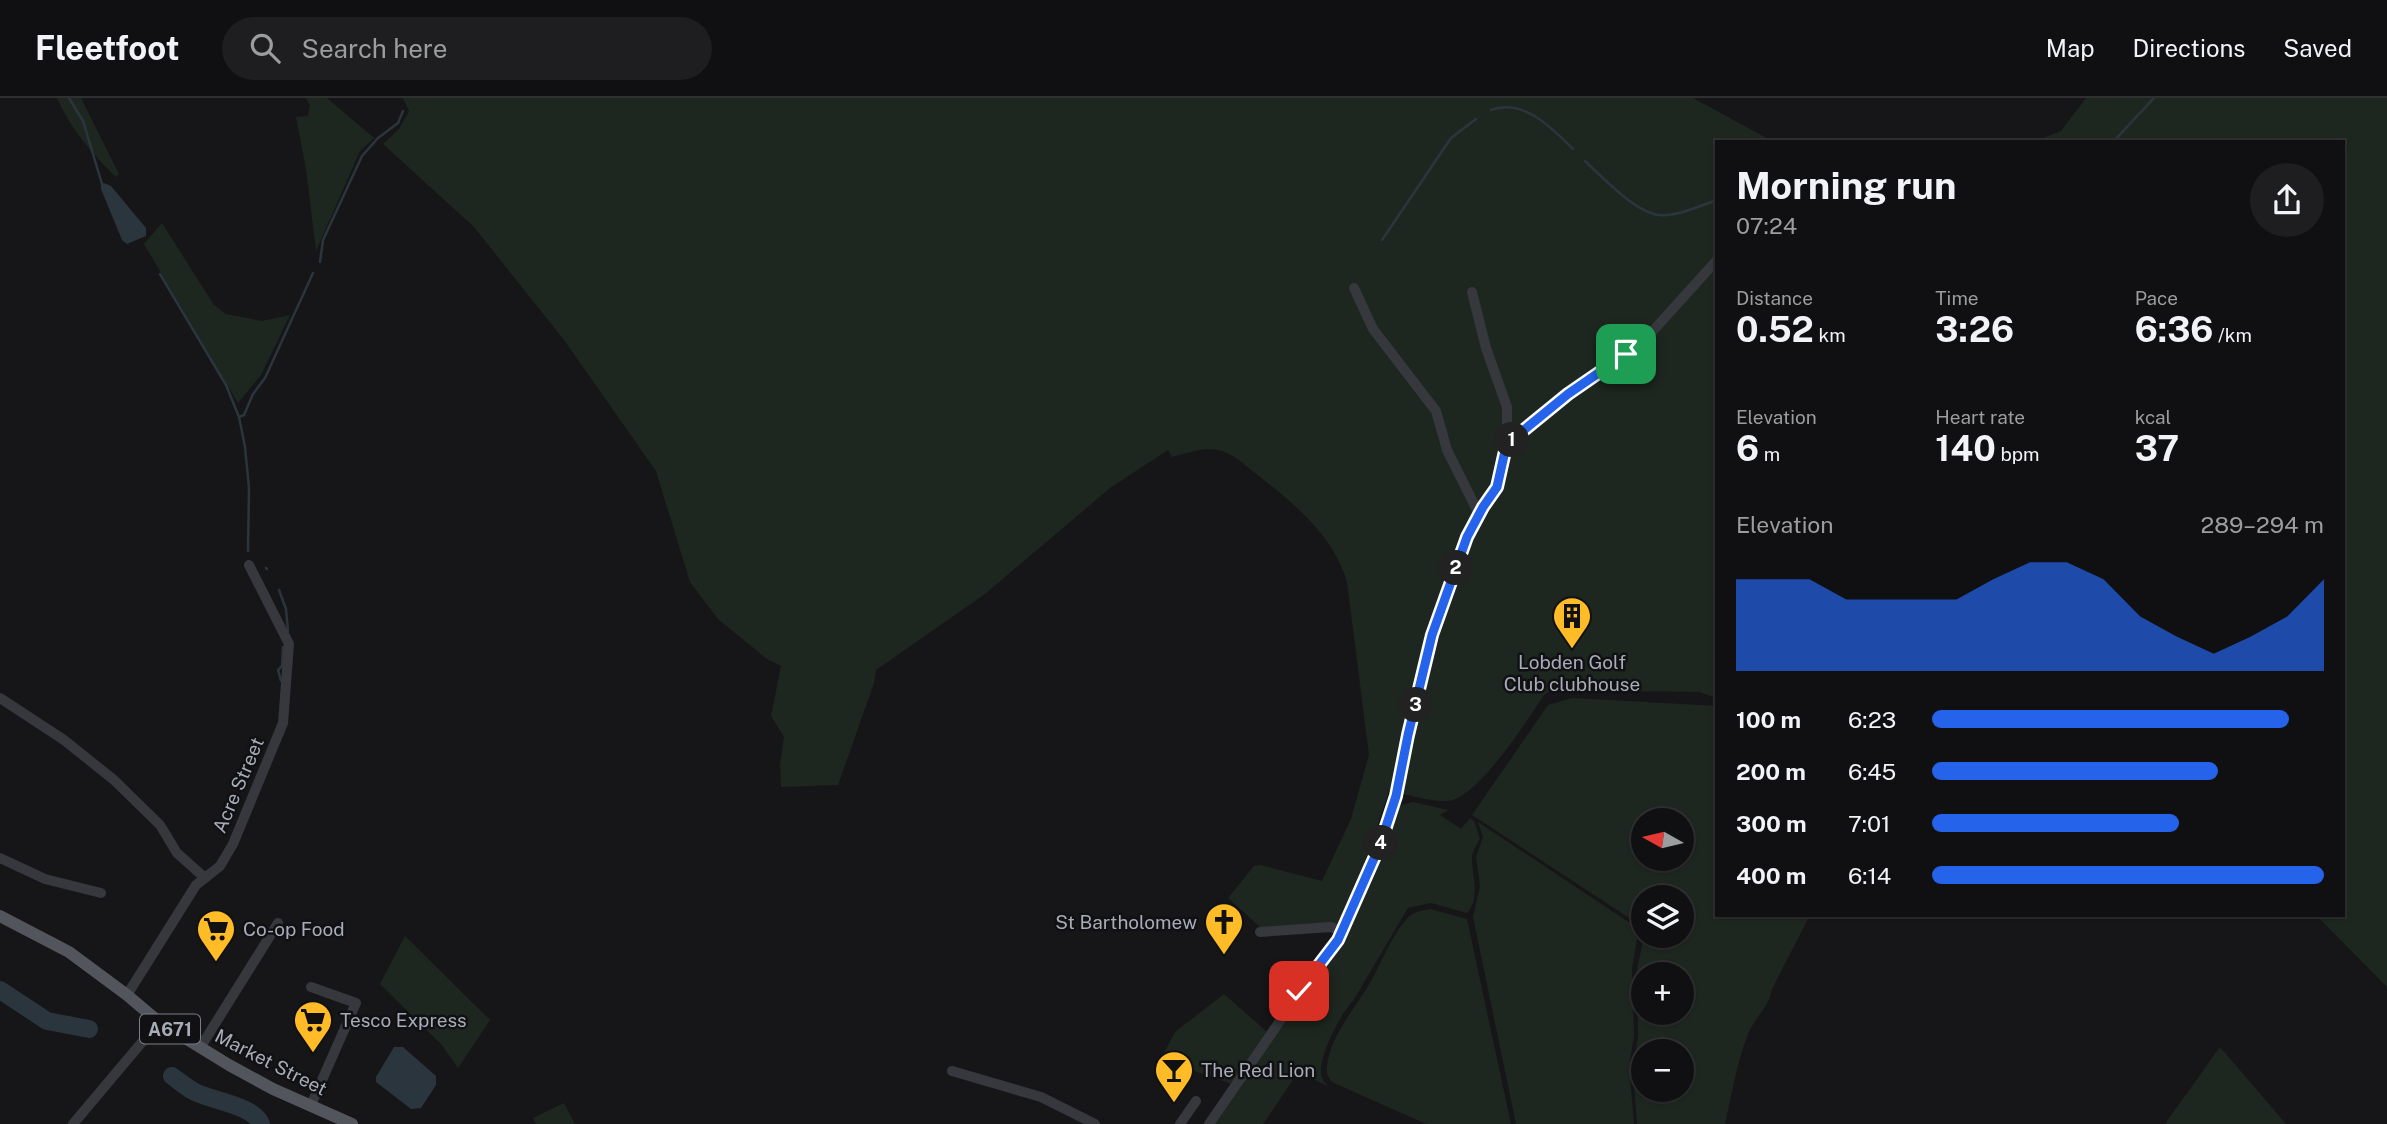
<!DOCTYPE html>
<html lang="en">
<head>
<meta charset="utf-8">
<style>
  :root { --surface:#101012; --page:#1e1e20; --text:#f1f3f6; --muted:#9c9d9f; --line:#303032; --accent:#2563eb }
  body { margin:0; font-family:"Public Sans",sans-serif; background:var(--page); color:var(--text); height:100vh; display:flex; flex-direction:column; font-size:26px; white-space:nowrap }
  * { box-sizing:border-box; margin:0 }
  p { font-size:23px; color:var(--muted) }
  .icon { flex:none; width:38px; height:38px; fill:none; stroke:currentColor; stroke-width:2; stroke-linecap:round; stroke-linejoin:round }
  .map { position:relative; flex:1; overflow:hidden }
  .details { position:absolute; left:1715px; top:42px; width:630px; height:777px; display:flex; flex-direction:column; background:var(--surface); border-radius:0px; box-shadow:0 2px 5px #0004,0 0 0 2px var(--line) }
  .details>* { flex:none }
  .needle { width:46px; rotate:278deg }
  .controls { position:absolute; left:1631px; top:710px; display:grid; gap:14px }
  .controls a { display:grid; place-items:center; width:63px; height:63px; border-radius:50%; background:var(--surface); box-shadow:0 2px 5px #0004,0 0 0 2px var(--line); font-size:35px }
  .pin { position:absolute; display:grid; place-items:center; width:60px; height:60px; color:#fff; margin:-30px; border-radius:14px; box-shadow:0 4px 10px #0006 }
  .km { position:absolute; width:35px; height:35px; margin:-18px; border-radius:50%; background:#222; color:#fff; font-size:19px; line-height:35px; text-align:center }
  .round { display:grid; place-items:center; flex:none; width:74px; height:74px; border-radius:37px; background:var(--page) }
  .summary { display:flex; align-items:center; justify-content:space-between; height:119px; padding:0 21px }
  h1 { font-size:38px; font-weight:700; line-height:52px }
  .figures { display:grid; grid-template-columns:repeat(3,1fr); gap:10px; height:119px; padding:7px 21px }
  .figures div { display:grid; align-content:center }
  .figures b { font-size:35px; font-weight:700 }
  .figures small { font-size:19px; font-weight:400 }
  .figures p { font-size:19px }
  .chart { height:196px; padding:14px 21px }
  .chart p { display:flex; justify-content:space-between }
  .chart svg { width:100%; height:126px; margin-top:7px; fill:var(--accent); opacity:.7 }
  ul { padding:0 21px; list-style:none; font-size:23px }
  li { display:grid; grid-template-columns:112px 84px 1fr; align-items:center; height:52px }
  li i { height:18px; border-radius:9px; background:var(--accent) }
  header { display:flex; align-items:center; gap:42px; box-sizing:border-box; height:98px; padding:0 35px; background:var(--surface); border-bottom:2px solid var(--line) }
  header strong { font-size:33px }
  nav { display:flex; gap:38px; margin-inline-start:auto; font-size:24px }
  .search { width:490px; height:63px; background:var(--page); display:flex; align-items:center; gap:18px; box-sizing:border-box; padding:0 24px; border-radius:38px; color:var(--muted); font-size:26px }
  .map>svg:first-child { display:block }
</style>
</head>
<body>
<header>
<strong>Fleetfoot</strong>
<div class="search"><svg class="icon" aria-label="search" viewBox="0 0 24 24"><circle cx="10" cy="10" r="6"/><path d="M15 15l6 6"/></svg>Search here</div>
<nav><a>Map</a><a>Directions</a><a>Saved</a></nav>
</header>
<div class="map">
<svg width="2387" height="1026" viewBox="0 0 2387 1026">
  <rect width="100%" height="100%" fill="#161618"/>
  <g fill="#1e271f" fill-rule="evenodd">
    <path d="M57,0h24l38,76 -3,3c-23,-22 -46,-49 -59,-79z"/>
    <path d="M306,0h21l47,40 -14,13 -44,100 -10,-82 -10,-52 12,-1 2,-11z"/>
    <path d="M403,0h1290l81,44h-57v556l-18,-6 -147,-2 -8,5c-16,24 -67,105 -97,106 -18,1 -40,-7 -58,-10l-44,129 -14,5 -70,3 -33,-30 26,-32 6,-1 62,16 29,-62 18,-64 -22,-173c-13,-47 -56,-81 -92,-109 -8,-6 -17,-15 -26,-19 -18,-10 -38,-2 -57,3l-4,-7 -58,38 -125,106 -109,76 -2,13 -36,102 -57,2 -1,-22 4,-28 -13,-21 10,-50 -14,-7 -49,-40 -28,-37 -34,-111 -92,-131 -90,-113 -91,-83 16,-15 10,-18z"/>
    <path d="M2086,0h301v889l-71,-72h27v-773h-310l28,-11z"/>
    <path d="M162,125l52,82 12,9 36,7 28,-6 -29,60 -23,28 -94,-159z"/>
    <path d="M1572,600l145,8v209h93l-38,74c-3,17 -13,24 -21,39 -12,23 -20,70 -26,96h-88l-4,-55 5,-32 -1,-67 7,-34h38v-38h-39v29l-171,-112 76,-110zM1643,723h39v38h-39zM1643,877h39v38h-39zM1643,954h39v38h-39z"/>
    <path d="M1413,704l35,8 -8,5 21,14 9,-11 4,3 6,18c-4,7 -9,14 -8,22 1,18 8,37 -5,52l-36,-10 -23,5 -55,93c-12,11 -34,55 -32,72 0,6 4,10 8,14l-16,-8 -12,-11 -38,56h-49l104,-151 80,-167z"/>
    <path d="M1478,724l152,101 8,11 -6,34 2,68 -5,30 5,58h-118l-43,-207 7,-31 -4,-29 7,-20z"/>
    <path d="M1430,811l37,10 44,205h-85l-94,-42c-4,-5 -6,-8 -5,-15 3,-32 29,-59 44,-86 11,-19 22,-50 39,-65 5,-4 14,-6 20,-7z"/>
    <path d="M405,838l85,84 -32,48 -17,-24 -61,-60z"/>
    <path d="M1224,896l43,38 -36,52 -70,-25 14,-27z"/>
    <path d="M2220,949l66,77h-121z"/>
    <path d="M564,1005l11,21h-39l-3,-6z"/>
  </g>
  <g fill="#2b353d">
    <path d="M104,85l7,3 35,42v8l-19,8 -5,-4 -21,-51v-4z"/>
    <path d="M394,949h9l33,29v9l-15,23 -10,1 -35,-27v-5z"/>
  </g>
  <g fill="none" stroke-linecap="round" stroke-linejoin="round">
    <g stroke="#2b353d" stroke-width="2.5">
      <path d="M69,0l14,23 19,63"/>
      <path d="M1491,12c33,-12 62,19 82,39"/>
      <path d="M2113,44l41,-44"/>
      <path d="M1585,63c17,16 50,51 74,54 18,2 40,-9 58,-15"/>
      <path d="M1382,142l69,-102 25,-19"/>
      <path d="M320,164l3,-22 39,-84 16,-18 20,-15 5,-12"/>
      <path d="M160,176l66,111 13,32 6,30 4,41 -1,63"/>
      <path d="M239,319l5,-2 9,-21 12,-16 48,-105"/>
      <path d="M266,470l1,1"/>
      <path d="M279,492l7,19 2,22"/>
      <path d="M281,583l-3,-11 4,-4 1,-19"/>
    </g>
    <g stroke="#2b353d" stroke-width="18">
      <path d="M0,892l47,31 42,8"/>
      <path d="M172,978c7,5 15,12 23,16 18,9 58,13 66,32"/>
    </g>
    <g stroke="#37383e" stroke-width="10">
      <path d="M1354,190l19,41 63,82 11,39 32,64"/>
      <path d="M1508,344l6,-4 54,-44 73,-50 76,-84"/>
      <path d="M0,600l64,42 50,40 46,45 17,28 28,25"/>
      <path d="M0,760l45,21 56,14"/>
      <path d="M1260,834l71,-5 11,4"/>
      <path d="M127,897l69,-110 24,-19 13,-22 50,-121 6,-79 -40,-79"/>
      <path d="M200,950l78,-125"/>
      <path d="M952,973l89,26 54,27"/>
      <path d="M311,1007l45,-102 -45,-16"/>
      <path d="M73,1026l86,-102"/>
      <path d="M1180,1026l16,-23"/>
      <path d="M1209,1026l133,-193 38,-86 17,-49 11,-61 24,-100 35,-98 16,-30 14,-20 10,-36v-44l-21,-59 -14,-56"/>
    </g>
    <path stroke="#53555d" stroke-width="12" d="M0,818l69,36 58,43 32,27 70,43 44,24 79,35"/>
  </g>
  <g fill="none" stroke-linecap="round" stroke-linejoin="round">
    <defs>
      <path id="route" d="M1299,893l39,-51 42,-95 16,-49 12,-61 24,-100 35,-98 16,-30 14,-20 10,-45 7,-4 54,-44 58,-40"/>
    </defs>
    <use href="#route" stroke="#fff" stroke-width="14"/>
    <use href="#route" stroke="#2563eb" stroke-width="9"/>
  </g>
  <defs>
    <symbol id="building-pin" viewBox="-11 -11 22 30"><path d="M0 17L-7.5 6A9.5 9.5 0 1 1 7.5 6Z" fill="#ffbc27" stroke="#111113"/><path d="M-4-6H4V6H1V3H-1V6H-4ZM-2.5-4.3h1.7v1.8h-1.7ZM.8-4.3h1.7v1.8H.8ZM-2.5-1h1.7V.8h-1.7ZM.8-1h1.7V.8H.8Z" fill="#111"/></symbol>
    <symbol id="church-pin" viewBox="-11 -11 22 30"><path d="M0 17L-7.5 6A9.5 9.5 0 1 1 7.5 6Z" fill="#ffbc27" stroke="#111113"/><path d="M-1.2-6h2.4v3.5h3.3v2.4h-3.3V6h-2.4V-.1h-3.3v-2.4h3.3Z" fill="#111"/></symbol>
    <symbol id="supermarket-pin" viewBox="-11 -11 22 30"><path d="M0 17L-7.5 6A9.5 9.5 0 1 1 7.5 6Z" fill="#ffbc27" stroke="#111113"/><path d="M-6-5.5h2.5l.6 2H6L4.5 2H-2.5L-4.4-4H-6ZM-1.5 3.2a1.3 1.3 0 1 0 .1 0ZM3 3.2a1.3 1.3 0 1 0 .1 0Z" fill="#111"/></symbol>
    <symbol id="bar-pin" viewBox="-11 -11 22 30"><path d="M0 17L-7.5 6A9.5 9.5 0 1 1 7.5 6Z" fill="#ffbc27" stroke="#111113"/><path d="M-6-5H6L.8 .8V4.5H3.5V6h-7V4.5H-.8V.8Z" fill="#111"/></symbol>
  </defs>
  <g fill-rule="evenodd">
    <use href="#building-pin" x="1550" y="496" width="44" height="60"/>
    <use href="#church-pin" x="1202" y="802" width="44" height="60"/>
    <use href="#supermarket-pin" x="194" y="809" width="44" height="60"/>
    <use href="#supermarket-pin" x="291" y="900" width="44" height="60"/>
    <use href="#bar-pin" x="1152" y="950" width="44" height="60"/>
  </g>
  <g text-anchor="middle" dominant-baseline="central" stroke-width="5" stroke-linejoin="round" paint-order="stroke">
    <rect fill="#111113" stroke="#7a7e87" stroke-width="2" x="140" y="916.5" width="60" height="29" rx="5"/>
    <g font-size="18" font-weight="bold" fill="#a7acb9">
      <text x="170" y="931">A671</text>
    </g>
    <g font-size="19" fill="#a7acb9" stroke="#111113" text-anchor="start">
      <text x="1572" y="564" text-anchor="middle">Lobden Golf<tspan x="1572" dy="22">Club clubhouse</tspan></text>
      <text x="1197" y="824" text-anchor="end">St Bartholomew</text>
      <text x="243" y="831">Co-op Food</text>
      <text x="340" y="922">Tesco Express</text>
      <text x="1201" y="972">The Red Lion</text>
    </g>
    <g font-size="19" fill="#a7acb9" stroke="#111113">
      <text transform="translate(238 687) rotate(-67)">Acre Street</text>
      <text transform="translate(271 964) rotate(27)">Market Street</text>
    </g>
  </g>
</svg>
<div class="controls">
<a><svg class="needle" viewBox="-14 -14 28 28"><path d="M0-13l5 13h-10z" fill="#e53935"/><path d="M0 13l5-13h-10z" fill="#9c9d9f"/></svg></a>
<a><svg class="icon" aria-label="layers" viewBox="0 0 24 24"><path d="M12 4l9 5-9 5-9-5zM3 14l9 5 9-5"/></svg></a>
<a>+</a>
<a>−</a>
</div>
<div class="pin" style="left:1626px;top:256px;background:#1e9e55"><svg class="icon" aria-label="arrive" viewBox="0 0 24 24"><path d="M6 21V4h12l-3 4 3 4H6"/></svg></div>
<div class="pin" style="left:1299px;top:893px;background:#d93025"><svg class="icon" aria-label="check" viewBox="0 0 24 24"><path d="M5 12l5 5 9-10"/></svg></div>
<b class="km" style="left:1512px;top:342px">1</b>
<b class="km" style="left:1456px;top:470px">2</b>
<b class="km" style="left:1416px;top:607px">3</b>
<b class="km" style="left:1381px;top:745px">4</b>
<section class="details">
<div class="summary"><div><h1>Morning run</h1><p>07:24</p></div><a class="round"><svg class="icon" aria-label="share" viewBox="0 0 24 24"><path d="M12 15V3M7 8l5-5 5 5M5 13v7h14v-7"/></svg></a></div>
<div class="figures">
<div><p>Distance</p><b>0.52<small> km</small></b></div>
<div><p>Time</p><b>3:26</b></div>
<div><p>Pace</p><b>6:36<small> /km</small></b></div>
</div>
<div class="figures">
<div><p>Elevation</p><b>6<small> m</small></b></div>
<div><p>Heart rate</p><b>140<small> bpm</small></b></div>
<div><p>kcal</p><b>37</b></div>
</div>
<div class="chart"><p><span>Elevation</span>289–294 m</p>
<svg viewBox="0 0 160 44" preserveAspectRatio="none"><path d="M0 44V12L10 12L20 12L30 19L40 19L50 19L60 19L70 12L80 6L90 6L100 12L110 25L120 32L130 38L140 32L150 25L160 12V44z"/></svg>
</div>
<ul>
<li><b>100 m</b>6:23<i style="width:91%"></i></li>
<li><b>200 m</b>6:45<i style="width:73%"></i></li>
<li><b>300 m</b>7:01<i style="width:63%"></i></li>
<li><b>400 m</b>6:14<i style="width:100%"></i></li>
</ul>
</section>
</div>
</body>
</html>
